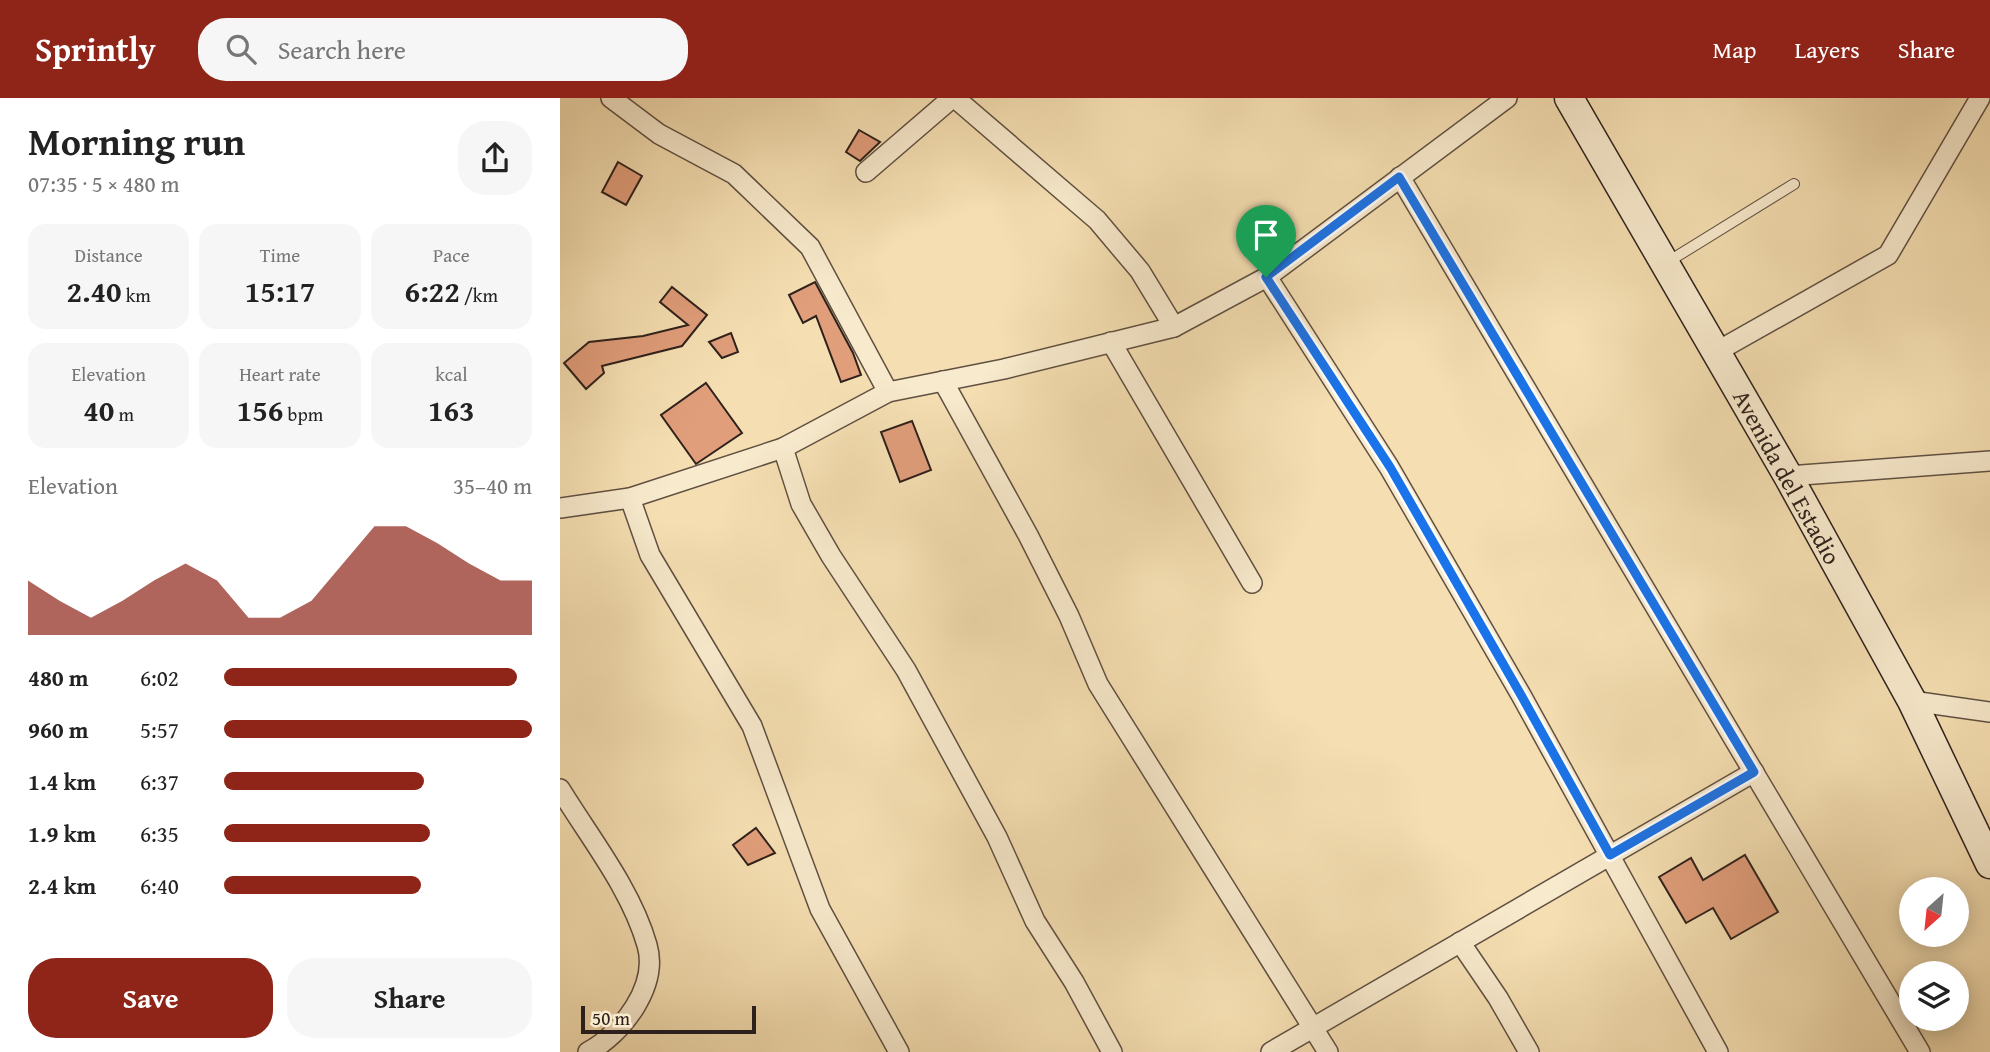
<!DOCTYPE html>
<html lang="en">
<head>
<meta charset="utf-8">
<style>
  :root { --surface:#fff; --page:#f6f6f6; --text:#222; --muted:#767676; --accent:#8f2418 }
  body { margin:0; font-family:"Gentium Book Plus",serif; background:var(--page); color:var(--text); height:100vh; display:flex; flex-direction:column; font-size:26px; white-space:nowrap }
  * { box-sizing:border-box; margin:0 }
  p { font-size:23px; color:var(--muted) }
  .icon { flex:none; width:38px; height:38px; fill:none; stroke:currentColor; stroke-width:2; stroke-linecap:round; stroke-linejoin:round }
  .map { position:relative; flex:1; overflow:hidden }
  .side { display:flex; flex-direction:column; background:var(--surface); width:560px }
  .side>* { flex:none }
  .needle { width:46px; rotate:207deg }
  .buttons { position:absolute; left:1339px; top:779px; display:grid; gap:14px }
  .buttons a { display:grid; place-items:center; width:70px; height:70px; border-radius:50%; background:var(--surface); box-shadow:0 4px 18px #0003; font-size:35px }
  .scale { position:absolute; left:21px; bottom:18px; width:175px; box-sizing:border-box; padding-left:7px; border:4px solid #2e211c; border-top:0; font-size:19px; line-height:24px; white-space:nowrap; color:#2e211c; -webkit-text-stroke:5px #f8eacd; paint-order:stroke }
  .pin { position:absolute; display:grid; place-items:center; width:60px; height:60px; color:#fff; margin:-72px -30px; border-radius:50% 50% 50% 0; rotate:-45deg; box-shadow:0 0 7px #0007 }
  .pin .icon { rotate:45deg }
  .round { display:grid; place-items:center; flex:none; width:74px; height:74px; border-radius:28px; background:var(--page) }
  .head { display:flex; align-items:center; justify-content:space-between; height:119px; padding:0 28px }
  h1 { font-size:38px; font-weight:700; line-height:52px }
  .stats { display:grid; grid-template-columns:repeat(3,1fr); gap:10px; height:119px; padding:7px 28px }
  .stats div { display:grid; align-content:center; border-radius:18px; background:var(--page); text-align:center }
  .stats b { font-size:30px; font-weight:700 }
  .stats small { font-size:19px; font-weight:400 }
  .stats p { font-size:19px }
  .chart { height:196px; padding:14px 28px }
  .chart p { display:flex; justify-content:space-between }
  .chart svg { width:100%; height:126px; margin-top:7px; fill:var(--accent); opacity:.7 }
  .cta { display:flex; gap:14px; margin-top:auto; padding:14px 28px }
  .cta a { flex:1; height:80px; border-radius:28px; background:var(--accent); color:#fff; font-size:28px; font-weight:700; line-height:80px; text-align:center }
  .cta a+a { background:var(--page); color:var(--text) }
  ul { padding:0 28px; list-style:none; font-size:23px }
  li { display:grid; grid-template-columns:112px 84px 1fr; align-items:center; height:52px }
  li i { height:18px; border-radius:9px; background:var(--accent) }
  header { display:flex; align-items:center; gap:42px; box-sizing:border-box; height:98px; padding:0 35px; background:var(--accent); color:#fff }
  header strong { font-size:33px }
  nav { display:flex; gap:38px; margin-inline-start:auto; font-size:24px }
  .search { width:490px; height:63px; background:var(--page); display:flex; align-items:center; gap:18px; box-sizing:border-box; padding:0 24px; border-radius:28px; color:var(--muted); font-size:26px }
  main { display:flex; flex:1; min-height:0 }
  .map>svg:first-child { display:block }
</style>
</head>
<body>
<header>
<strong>Sprintly</strong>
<div class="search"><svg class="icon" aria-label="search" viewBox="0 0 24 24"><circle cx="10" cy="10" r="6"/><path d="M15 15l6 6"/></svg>Search here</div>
<nav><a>Map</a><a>Layers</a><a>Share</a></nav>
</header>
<main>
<section class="side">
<div class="head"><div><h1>Morning run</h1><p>07:35 · 5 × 480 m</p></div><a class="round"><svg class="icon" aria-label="share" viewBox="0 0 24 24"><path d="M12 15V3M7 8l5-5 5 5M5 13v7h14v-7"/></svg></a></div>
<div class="stats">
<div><p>Distance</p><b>2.40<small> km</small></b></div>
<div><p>Time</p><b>15:17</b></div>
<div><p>Pace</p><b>6:22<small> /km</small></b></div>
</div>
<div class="stats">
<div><p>Elevation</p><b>40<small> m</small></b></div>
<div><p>Heart rate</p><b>156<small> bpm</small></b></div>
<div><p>kcal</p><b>163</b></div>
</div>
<div class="chart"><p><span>Elevation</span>35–40 m</p>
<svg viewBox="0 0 160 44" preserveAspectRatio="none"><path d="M0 44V25L10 32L20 38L30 32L40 25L50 19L60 25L70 38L80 38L90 32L100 19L110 6L120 6L130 12L140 19L150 25L160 25V44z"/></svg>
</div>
<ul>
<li><b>480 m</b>6:02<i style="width:95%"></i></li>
<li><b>960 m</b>5:57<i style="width:100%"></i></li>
<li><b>1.4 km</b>6:37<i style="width:65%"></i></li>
<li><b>1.9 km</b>6:35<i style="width:67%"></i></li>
<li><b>2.4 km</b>6:40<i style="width:64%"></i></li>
</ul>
<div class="cta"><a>Save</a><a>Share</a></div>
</section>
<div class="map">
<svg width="1430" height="954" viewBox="0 0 1430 954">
  <rect width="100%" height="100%" fill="#f5dfb2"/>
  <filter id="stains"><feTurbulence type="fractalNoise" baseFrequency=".00286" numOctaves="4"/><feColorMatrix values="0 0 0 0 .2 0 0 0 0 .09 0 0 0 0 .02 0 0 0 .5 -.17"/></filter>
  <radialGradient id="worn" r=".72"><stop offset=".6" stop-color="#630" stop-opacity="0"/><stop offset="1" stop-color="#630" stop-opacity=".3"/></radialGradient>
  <g fill="#e19e7b" stroke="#2e211c" stroke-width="2">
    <path d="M299,32l21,12 -20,19 -14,-9z"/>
    <path d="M58,64l24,14 -16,29 -24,-13z"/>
    <path d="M255,184l38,71 8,22 -20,7 -25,-66 -13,7 -14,-28z"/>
    <path d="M112,189l35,28 -25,31 -80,20 2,7 -18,16 -22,-26 25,-21 54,-6 45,-11 -28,-23z"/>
    <path d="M171,235l7,19 -16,6 -13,-16z"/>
    <path d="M146,285l36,50 -46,31 -35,-49z"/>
    <path d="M352,323l19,49 -31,12 -19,-50z"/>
    <path d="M196,730l19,25 -27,12 -15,-20z"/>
    <path d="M1185,757l33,57 -47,27 -18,-31 -27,15 -27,-46 32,-19 12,22z"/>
  </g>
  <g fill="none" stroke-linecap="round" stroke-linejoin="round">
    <defs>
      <path id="lane" d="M1106,165l128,-79"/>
      <g id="street">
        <path d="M51,0l48,36 75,40 76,73 78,145"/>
        <path d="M395,0l142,122 43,51 34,56"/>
        <path d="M306,74l86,-74"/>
        <path d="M840,79l520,875"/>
        <path d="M707,179l122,190 132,228 197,357"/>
        <path d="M551,244l141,241"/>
        <path d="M1156,254l172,-97 92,-157"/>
        <path d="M383,283l85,154 41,81 29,68 230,368"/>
        <path d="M223,350l18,56 30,52 75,114 91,167 38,84 39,61 38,70"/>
        <path d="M1228,378l202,-15"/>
        <path d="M70,400l20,57 102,171 68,183 79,143"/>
        <path d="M0,410l70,-10 153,-50 105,-56 116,-23 170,-42 93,-50 240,-179"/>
        <path d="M1352,603l78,11"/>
        <path d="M0,691c30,49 71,100 87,156 12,41 -25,89 -59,107"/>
        <path d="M900,844l38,56 31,54"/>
        <path d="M711,954l483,-280"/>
      </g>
      <path id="secondary" d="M1009,0l219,378 124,225 78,163"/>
    </defs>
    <use href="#lane" stroke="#605042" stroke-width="12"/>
    <use href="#street" stroke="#605042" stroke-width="22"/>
    <use href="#secondary" stroke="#2e211c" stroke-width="31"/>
    <use href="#lane" stroke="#f8eacd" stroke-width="10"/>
    <use href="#street" stroke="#f8eacd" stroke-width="19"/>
    <use href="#secondary" stroke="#f8eacd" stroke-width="28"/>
  </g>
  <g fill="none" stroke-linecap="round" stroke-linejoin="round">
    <defs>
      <path id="route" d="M839,79l355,595 -144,83 -89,-160 -131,-228 -124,-190z"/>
    </defs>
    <use href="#route" stroke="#fff" stroke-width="14"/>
    <use href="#route" stroke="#1a73e8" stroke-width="9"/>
  </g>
  <g text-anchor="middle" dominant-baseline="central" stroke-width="5" stroke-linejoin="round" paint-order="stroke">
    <g font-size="24" fill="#2e211c" stroke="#f8eacd">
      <text transform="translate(1227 379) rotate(61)">Avenida del Estadio</text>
    </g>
  </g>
  <rect width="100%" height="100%" filter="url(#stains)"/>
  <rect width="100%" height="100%" fill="url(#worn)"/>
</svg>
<div class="buttons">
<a><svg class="needle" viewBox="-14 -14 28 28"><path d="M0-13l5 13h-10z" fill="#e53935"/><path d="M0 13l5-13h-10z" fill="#767676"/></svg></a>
<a><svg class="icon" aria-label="layers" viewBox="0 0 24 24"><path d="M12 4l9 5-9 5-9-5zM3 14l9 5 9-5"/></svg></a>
</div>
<div class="scale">50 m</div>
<div class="pin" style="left:706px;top:179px;background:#1e9e55"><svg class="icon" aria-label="arrive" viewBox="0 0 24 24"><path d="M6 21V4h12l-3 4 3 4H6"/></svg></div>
</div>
</main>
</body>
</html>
